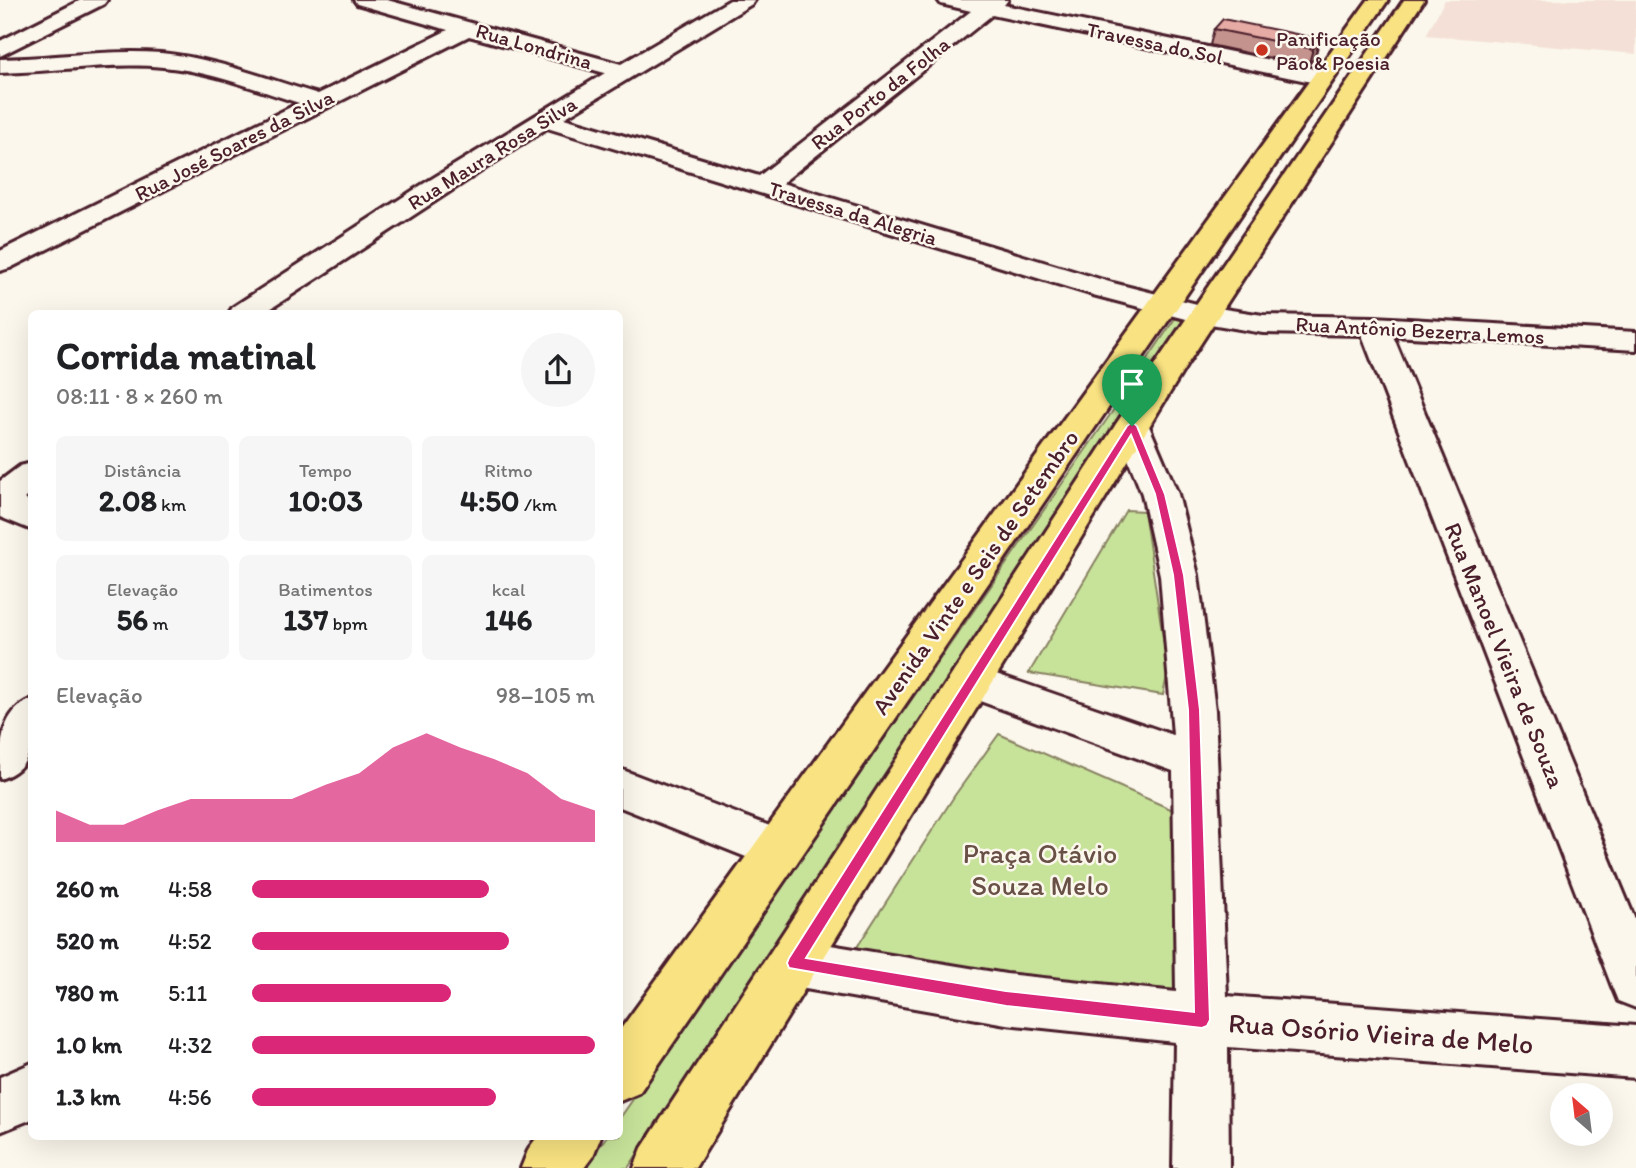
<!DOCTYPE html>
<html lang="pt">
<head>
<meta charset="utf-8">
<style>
  :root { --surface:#fff; --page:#f6f6f6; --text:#202124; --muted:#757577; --accent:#db2777 }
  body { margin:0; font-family:Itim,sans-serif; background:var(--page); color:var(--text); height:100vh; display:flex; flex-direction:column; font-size:26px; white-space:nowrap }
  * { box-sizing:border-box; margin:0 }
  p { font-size:23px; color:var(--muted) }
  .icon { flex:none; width:38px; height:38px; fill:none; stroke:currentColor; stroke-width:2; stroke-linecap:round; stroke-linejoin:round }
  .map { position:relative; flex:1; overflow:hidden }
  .details { position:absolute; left:28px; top:310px; width:595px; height:830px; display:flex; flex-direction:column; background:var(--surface); border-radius:10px; box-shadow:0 7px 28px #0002 }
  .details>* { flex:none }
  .needle { width:46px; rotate:332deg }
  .controls { position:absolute; left:1550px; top:1083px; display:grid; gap:14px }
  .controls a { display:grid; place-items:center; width:63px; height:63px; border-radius:50%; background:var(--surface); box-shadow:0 7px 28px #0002; font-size:35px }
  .pin { position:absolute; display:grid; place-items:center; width:60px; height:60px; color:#fff; margin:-72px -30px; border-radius:50% 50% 50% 0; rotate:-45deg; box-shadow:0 0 7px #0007 }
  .pin .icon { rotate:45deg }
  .round { display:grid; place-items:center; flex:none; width:74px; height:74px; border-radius:37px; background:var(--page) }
  .head { display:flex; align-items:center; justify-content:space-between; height:119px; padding:0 28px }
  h1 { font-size:38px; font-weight:800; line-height:52px }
  .figures { display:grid; grid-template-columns:repeat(3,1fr); gap:10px; height:119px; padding:7px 28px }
  .figures div { display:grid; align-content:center; border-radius:10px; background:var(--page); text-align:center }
  .figures b { font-size:30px; font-weight:800 }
  .figures small { font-size:19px; font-weight:400 }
  .figures p { font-size:19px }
  .chart { height:196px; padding:14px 28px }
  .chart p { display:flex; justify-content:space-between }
  .chart svg { width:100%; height:126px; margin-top:7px; fill:var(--accent); opacity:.7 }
  ul { padding:0 28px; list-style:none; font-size:23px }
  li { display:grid; grid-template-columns:112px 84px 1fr; align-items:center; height:52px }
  li i { height:18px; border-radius:9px; background:var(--accent) }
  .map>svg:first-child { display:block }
</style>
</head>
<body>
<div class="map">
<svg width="1636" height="1168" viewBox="0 0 1636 1168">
  <rect width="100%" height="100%" fill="#fbf7ec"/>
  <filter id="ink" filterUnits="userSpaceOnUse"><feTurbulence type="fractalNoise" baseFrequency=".0143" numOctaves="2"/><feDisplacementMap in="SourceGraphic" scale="14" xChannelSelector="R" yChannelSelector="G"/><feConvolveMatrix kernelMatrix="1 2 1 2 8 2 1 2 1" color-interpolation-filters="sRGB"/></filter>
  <g filter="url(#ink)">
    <path fill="#f4e0d6" d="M1445,0h191v54l-210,-19z"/>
    <g fill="#c7e39a" stroke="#888162" stroke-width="2">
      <path d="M1178,314l12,3 -203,314 -359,537h-44l23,-32h13v-18l490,-703z"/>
      <path d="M1126,510l18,1 24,160 -5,24 -134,-22z"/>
      <path d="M999,734l174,76 13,181 -336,-33 105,-163z"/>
    </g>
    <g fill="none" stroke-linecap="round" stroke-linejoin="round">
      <defs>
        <g id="minor">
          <path d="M81,0h26l-3,4 -104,52v-15z"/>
          <path d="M354,0h33l234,64 109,-64h25l-3,4 -188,114 195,58 212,-165 -30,-7 -3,-4h70l-4,5 325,67 3,5 -3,5 -8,2 -329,-69 -210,168 331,100 92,23 58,9 111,2 262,15v18l-243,-14 243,586v86l-18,-7 -7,-17 -249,-649 -99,-2 -70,-12 -100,-26 -546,-167 -283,185h-35l4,-6 187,-121 185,-113 -136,-37 -459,232 -10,3v-20l299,-148c-45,-14 -89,-32 -136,-36 -54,-5 -109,5 -163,6v-14c54,-1 108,-10 161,-6 54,5 106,26 157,41l130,-64 -91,-26z"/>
          <path d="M1132,415l12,4 5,7 29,68 20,81 17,135 12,286 409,30v52l-408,-31 1,121h-56l2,-126 -169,-18 -212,-37 -18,-7 -7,-17 7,-17 18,-7 212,35 170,18 -3,-221 -218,-79 -6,-11 6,-11 15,-5 203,70 -13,-160 -18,-81 -27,-68 5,-7z"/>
          <path d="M32,463v29l-8,7 8,4v27l-32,-13v-36l20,-15z"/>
          <path d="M32,699c0,34 7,67 -32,80 0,-34 0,-67 32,-80z"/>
          <path d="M620,769l176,67 6,14 -6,14 -17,6 -159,-63z"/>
          <path d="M32,1063v56l-32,13v-55z"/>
        </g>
        <g id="major">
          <path d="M1368,0h20l-749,1093 -19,8v-71z"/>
          <path d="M1404,0h20l-236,363 -493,805h-61l8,-20 514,-785z"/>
          <path d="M538,1136h63l-8,20 -9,12h-63l8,-20z"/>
        </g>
      </defs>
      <use href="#minor" stroke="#4a1f2b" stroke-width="6"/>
      <use href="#major" stroke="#4a1f2b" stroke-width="6"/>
      <use href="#minor" fill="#fbf7ec" fill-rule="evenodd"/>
      <use href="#major" fill="#f8e281" fill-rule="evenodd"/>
    </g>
    <path fill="#c5938d" stroke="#4a1f2b" stroke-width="2" d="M1214,29l106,10 -5,17 -7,10 -98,-21z"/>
    <path fill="#a07873" stroke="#4a1f2b" stroke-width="2" d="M1320,39l-5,17 -7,10 5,-17z"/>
    <path fill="#e5aba4" stroke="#4a1f2b" stroke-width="2" d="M1223,19l97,20 -7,10 -99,-20z"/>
  </g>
  <path fill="#db2777" stroke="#fff" stroke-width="2" fill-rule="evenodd" d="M1132,422l5,4 28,68 19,81 16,135 10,310 -3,6 -5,2 -196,-22 -217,-38 -2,-5 2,-5 338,-532zM1131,435l24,59 18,81 15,135 6,302 -188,-21 -200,-33z"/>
  <circle fill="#c8321e" stroke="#fbf7ec" stroke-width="2.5" cx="1262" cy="50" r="7"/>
  <g text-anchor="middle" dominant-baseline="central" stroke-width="5" stroke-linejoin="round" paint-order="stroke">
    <g font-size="21" fill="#4a1f2b" stroke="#fbf7ec" text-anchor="start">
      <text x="1276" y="38">Panificação<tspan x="1276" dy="24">Pão &amp; Poesia</tspan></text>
    </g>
    <g font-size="21" fill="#4a1f2b" stroke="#fbf7ec">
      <text transform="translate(1155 43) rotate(12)">Travessa do Sol</text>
      <text transform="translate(534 46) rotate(16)">Rua Londrina</text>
      <text transform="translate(880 93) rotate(-38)">Rua Porto da Folha</text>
      <text transform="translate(234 145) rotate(-27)">Rua José Soares da Silva</text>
      <text transform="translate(492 153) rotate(-32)">Rua Maura Rosa Silva</text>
      <text transform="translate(853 213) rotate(17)">Travessa da Alegria</text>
      <text transform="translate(1420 330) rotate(3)">Rua Antônio Bezerra Lemos</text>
    </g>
    <g font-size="24" fill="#4a1f2b" stroke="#fbf7ec">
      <text transform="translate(975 572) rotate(-55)">Avenida Vinte e Seis de Setembro</text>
      <text transform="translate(1505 655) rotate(68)">Rua Manoel Vieira de Souza</text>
    </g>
    <g font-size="28" fill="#695047" stroke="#fbf7ec">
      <text x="1040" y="853">Praça Otávio<tspan x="1040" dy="32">Souza Melo</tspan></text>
    </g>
    <g font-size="28" fill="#4a1f2b" stroke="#fbf7ec">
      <text transform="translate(1381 1033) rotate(4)">Rua Osório Vieira de Melo</text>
    </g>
  </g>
</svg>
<div class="controls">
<a><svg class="needle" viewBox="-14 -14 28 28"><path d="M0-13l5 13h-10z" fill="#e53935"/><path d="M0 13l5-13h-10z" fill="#757577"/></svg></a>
</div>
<div class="pin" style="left:1132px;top:426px;background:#1e9e55"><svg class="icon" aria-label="arrive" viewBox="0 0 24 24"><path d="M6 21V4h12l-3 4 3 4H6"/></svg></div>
<section class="details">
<div class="head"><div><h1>Corrida matinal</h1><p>08:11 · 8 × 260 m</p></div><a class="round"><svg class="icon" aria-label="share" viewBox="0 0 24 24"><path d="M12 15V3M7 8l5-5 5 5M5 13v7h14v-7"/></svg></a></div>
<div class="figures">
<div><p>Distância</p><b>2.08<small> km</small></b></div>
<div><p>Tempo</p><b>10:03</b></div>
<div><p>Ritmo</p><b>4:50<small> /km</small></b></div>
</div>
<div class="figures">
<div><p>Elevação</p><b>56<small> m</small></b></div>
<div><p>Batimentos</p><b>137<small> bpm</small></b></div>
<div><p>kcal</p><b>146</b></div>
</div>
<div class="chart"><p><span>Elevação</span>98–105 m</p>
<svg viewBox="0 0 160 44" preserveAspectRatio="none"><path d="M0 44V33L10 38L20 38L30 33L40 29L50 29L60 29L70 29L80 24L90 20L100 11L110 6L120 11L130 15L140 20L150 29L160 33V44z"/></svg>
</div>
<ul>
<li><b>260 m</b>4:58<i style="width:69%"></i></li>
<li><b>520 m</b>4:52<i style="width:75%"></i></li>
<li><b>780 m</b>5:11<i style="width:58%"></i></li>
<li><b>1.0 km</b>4:32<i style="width:100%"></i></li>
<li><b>1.3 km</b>4:56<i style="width:71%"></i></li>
</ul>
</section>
</div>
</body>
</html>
